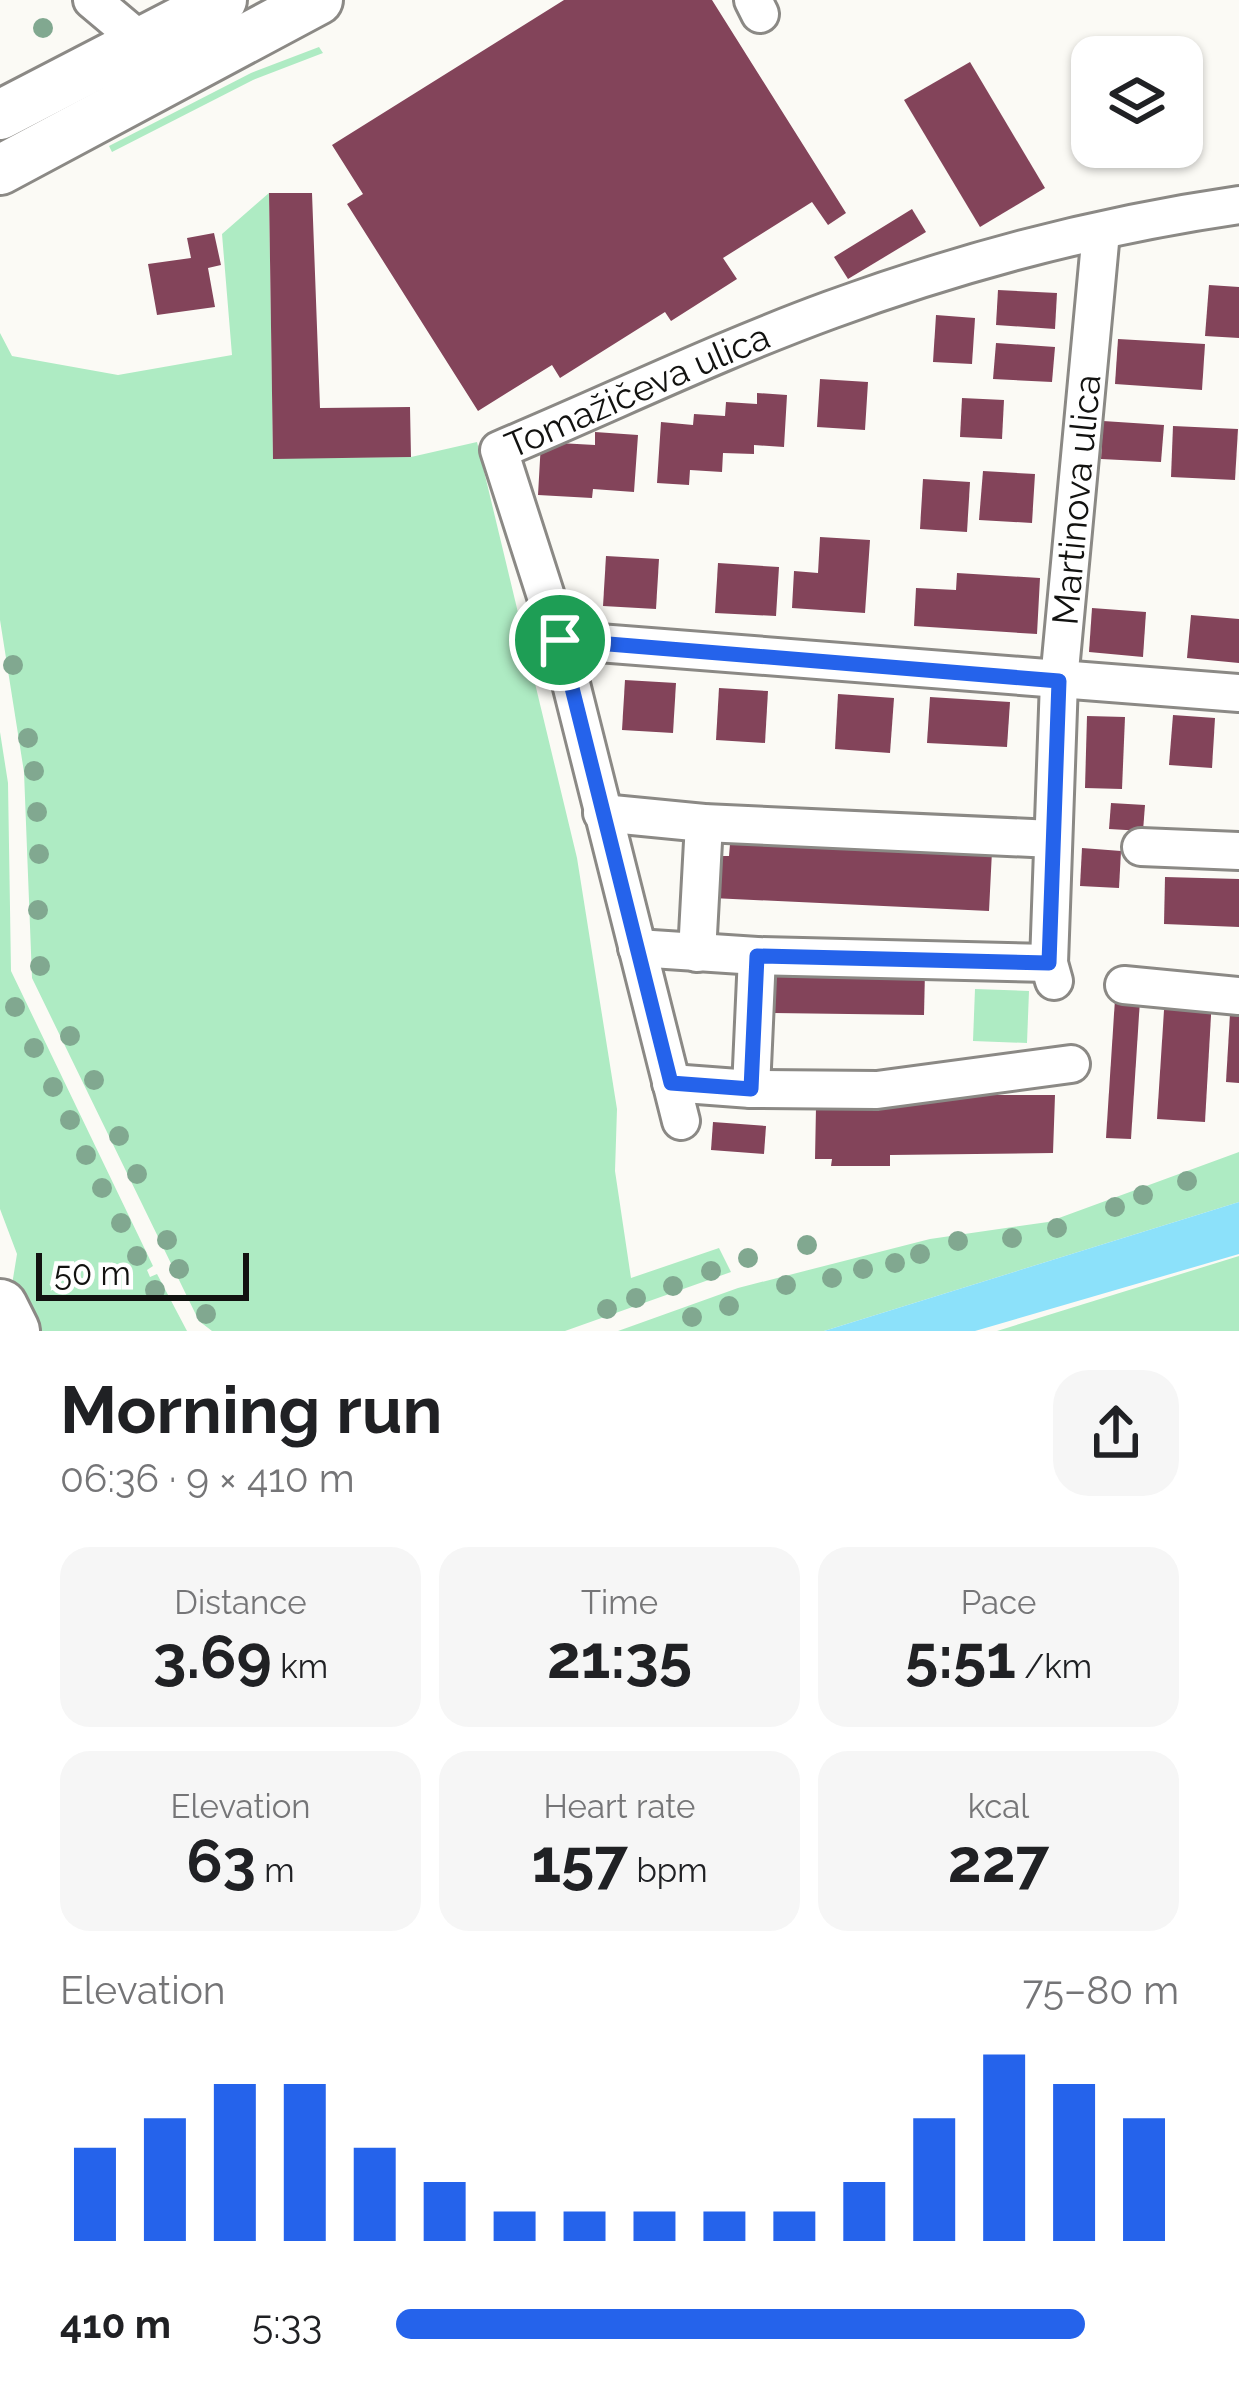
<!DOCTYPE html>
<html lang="en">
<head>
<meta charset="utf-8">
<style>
  :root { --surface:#fff; --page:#f6f6f6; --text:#202124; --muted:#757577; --accent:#2563eb }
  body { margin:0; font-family:Raleway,sans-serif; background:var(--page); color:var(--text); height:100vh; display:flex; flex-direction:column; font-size:45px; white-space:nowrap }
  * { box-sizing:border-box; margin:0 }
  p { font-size:39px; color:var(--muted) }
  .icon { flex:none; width:66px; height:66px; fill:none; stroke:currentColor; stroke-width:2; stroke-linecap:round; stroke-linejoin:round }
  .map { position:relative; height:1331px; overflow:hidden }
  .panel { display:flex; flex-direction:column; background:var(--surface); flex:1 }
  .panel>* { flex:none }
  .controls { position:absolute; left:1071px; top:36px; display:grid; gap:24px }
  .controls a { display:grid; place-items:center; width:132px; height:132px; border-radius:24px; background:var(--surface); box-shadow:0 3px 9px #0004; font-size:60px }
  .scale { position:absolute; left:36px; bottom:30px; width:213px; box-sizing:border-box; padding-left:12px; border:6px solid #121210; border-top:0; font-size:33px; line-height:42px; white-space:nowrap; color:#121210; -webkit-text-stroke:9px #fff; paint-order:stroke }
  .pin { position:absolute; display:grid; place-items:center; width:102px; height:102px; color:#fff; margin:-51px; border:6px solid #fff; border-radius:50%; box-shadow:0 3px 12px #0007 }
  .round { display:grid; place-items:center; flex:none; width:126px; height:126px; border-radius:36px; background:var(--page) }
  .head { display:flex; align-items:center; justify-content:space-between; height:204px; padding:0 60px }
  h1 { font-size:66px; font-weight:700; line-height:90px }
  .metrics { display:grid; grid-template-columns:repeat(3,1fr); gap:18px; height:204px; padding:12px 60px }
  .metrics div { display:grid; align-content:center; border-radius:30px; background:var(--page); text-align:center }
  .metrics b { font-size:60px; font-weight:700 }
  .metrics small { font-size:33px; font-weight:400 }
  .metrics p { font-size:33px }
  .chart { height:336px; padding:24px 60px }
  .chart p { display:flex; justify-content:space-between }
  .chart svg { width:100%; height:216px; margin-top:12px; stroke:var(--accent); stroke-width:6 }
  ul { padding:0 60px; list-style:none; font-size:39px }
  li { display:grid; grid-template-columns:192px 144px 1fr; align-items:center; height:90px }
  li i { height:30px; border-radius:15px; background:var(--accent) }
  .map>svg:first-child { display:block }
</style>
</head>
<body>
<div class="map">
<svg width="1239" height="1331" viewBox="0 0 1239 1331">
  <rect width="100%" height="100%" fill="#fbfaf5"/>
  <g fill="#aeebc3">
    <path d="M319,47l4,6 -70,27 -141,72 -3,-6 142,-73z"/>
    <path d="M269,193l4,265 138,-1 66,-15 100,416 40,251 -2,62 16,107 88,-30 12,24 -166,59h-353l-13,-10 -167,-343 -8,-206 -24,-152v-287l12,23 106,19 114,-20 -10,-121z"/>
    <path d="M0,732l8,51 3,188 142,295 -6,4 3,7 7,-3 30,57h-155l-21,-40 6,-37 -17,-45z"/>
    <path d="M975,989l54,2 -2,52 -54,-2z"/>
    <path d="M1239,1152v50l-415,129h-206l120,-43 192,-49 118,-17z"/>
    <path d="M1239,1256v75h-242z"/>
  </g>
  <path fill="#8ce1fa" d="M1239,1202v52l-264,77h-151z"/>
  <g fill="#83445a">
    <path d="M564,0h148l134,213 -18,12 -16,-23 -89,56 14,21 -66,42 -6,-9 -105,66 -8,-13 -74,46 -131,-207 16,-10 -31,-49z"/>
    <path d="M970,62l75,126 -65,39 -76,-127z"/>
    <path d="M1104,147h35l1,17 -36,1z"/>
    <path d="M269,193h43l8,215 90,-1 1,50 -138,2z"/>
    <path d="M912,209l14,23 -78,47 -14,-22z"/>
    <path d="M214,233l7,32 -13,3 7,39 -58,8 -9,-51 43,-6 -4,-20z"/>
    <path d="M1209,285l30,2v51l-34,-2z"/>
    <path d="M998,290l59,3 -2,36 -59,-4z"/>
    <path d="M936,315l39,3 -3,46 -39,-2z"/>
    <path d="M1118,339l87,5 -3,46 -87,-6z"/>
    <path d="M996,343l59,4 -3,35 -59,-3z"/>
    <path d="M820,379l48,3 -3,48 -48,-3z"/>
    <path d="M757,393l30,2 -3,52 -30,-2v9l-31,-1 -1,19 -32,-2 -1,15 -32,-2 4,-61 32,3 1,-11 31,2 1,-14 31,2z"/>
    <path d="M962,398l42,2 -2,39 -42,-2z"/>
    <path d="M1103,421l61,4 -3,37 -60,-3z"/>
    <path d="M1173,426l65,3 -3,51 -64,-3z"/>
    <path d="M595,432l43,3 -4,57 -41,-3 -1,9 -54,-3 3,-53 54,3z"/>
    <path d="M983,471l52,3 -3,49 -53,-3z"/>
    <path d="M923,479l47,3 -3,50 -47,-3z"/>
    <path d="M820,537l50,3 -5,73 -73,-5 2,-37 24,2z"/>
    <path d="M606,556l53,3 -3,50 -53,-3z"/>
    <path d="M718,563l61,4 -3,49 -61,-3z"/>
    <path d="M957,573l83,5 -3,56 -123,-8 2,-38 40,2z"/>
    <path d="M1092,608l54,4 -3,45 -54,-5z"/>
    <path d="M1191,615l48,4v44l-52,-5z"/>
    <path d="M625,680l51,3 -3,50 -51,-3z"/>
    <path d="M719,688l49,3 -3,52 -49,-3z"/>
    <path d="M838,694l56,4 -4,55 -55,-4z"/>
    <path d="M930,697l80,5 -3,45 -80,-4z"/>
    <path d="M1173,715l42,3 -3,50 -43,-3z"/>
    <path d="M1087,716l38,1 -3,72 -37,-1z"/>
    <path d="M1111,803l34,2 -2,26 -34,-2z"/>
    <path d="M745,839l247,12 -3,60 -277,-13 2,-42h15l1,-12h15z"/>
    <path d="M1082,848l39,3 -2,37 -39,-2z"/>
    <path d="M1165,877l74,2v48l-75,-3z"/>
    <path d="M774,969l151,2 -1,44 -151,-2z"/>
    <path d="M1165,995l47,3 -7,124 -48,-3z"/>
    <path d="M1231,997l8,1v85l-13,-1z"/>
    <path d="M1115,999l25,1 -9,139 -25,-1z"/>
    <path d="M888,1095h167l-2,58 -163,2v11h-59l1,-7h-17l1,-52 72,1z"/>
    <path d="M713,1122l53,4 -2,28 -53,-4z"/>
  </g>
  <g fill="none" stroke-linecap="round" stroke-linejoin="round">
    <defs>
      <g id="minor">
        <path d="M92,0l50,42"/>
        <path d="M753,0l7,14"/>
        <path d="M560,640l679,53"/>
        <path d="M602,813l102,10 349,16"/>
        <path d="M1141,847l98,4"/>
        <path d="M637,948l120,8 292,7"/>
        <path d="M697,953l7,-130"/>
        <path id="s1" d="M1054,981l-5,-18 10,-282 42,-449"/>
        <path d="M1124,985l115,11"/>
        <path d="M671,1083l80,6 126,1 194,-26"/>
        <path d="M751,1089l6,-133"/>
        <path id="s2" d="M681,1121l-121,-481 -61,-190c110,-46 219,-99 331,-140 131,-48 270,-85 409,-105"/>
      </g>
      <g id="major">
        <path d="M0,115l222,-115"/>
        <path d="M0,170l318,-170"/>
      </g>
      <path id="highway" d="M0,1307l12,24"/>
    </defs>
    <use href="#minor" stroke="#8b8985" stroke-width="42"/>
    <use href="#major" stroke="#8b8985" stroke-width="54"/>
    <use href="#highway" stroke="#8b8985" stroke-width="60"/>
    <use href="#minor" stroke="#fff" stroke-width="36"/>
    <use href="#major" stroke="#fff" stroke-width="48"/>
    <use href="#highway" stroke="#fff" stroke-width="54"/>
  </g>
  <g fill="#81a890">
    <circle cx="43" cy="28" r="10"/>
    <circle cx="13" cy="665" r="10"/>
    <circle cx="28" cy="738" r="10"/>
    <circle cx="34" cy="771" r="10"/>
    <circle cx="37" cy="812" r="10"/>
    <circle cx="39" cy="854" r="10"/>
    <circle cx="38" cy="910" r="10"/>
    <circle cx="40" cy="966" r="10"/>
    <circle cx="15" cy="1007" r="10"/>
    <circle cx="70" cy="1036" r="10"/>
    <circle cx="34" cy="1048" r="10"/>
    <circle cx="94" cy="1080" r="10"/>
    <circle cx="53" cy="1087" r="10"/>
    <circle cx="70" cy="1120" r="10"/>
    <circle cx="119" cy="1136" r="10"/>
    <circle cx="86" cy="1155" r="10"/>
    <circle cx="137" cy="1174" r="10"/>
    <circle cx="1187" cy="1181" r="10"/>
    <circle cx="102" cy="1188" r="10"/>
    <circle cx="1143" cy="1195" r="10"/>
    <circle cx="1115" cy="1207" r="10"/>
    <circle cx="121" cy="1223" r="10"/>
    <circle cx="1057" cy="1228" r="10"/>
    <circle cx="1012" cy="1238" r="10"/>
    <circle cx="167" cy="1240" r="10"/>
    <circle cx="958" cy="1241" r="10"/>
    <circle cx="807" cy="1245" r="10"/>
    <circle cx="920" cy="1254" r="10"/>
    <circle cx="137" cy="1256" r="10"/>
    <circle cx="748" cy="1258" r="10"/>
    <circle cx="895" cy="1263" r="10"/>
    <circle cx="179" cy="1269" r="10"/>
    <circle cx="863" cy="1269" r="10"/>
    <circle cx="711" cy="1271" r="10"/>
    <circle cx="832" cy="1278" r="10"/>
    <circle cx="786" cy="1285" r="10"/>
    <circle cx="673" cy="1286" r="10"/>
    <circle cx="155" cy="1290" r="10"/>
    <circle cx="636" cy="1298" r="10"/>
    <circle cx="729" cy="1306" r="10"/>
    <circle cx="607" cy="1309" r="10"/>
    <circle cx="206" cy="1314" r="10"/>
    <circle cx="692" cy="1317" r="10"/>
  </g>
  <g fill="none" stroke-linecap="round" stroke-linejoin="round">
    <defs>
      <path id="route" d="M560,640l499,41 -10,282 -292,-7 -6,133 -80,-6z"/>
    </defs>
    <use href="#route" stroke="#fff" stroke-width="24"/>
    <use href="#route" stroke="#2563eb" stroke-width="15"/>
  </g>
  <g text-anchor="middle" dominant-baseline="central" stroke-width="12" stroke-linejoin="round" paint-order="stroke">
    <g font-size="36" fill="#121210" stroke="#fff">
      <text stroke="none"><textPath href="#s2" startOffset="846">Tomažičeva ulica</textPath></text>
      <text stroke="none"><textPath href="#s1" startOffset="483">Martinova ulica</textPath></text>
    </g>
  </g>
</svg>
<div class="controls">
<a><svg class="icon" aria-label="layers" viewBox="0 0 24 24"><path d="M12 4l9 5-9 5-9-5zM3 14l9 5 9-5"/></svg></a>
</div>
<div class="scale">50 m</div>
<div class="pin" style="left:560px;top:640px;background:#1e9e55"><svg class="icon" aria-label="arrive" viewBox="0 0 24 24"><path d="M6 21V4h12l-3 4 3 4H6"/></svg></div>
</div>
<section class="panel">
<div class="head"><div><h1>Morning run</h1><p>06:36 · 9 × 410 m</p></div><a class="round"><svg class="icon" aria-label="share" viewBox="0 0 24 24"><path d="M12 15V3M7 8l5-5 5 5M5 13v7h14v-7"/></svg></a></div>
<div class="metrics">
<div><p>Distance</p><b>3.69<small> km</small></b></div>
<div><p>Time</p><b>21:35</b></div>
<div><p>Pace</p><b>5:51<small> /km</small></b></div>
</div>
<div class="metrics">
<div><p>Elevation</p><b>63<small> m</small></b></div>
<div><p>Heart rate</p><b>157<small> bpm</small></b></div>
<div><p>kcal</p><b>227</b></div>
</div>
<div class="chart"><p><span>Elevation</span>75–80 m</p>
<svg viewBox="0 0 160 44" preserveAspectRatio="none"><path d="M5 44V25M15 44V19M25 44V12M35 44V12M45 44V25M55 44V32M65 44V38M75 44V38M85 44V38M95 44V38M105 44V38M115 44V32M125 44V19M135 44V6M145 44V12M155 44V19"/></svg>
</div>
<ul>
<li><b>410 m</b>5:33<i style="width:88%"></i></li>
</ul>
</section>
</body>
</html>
